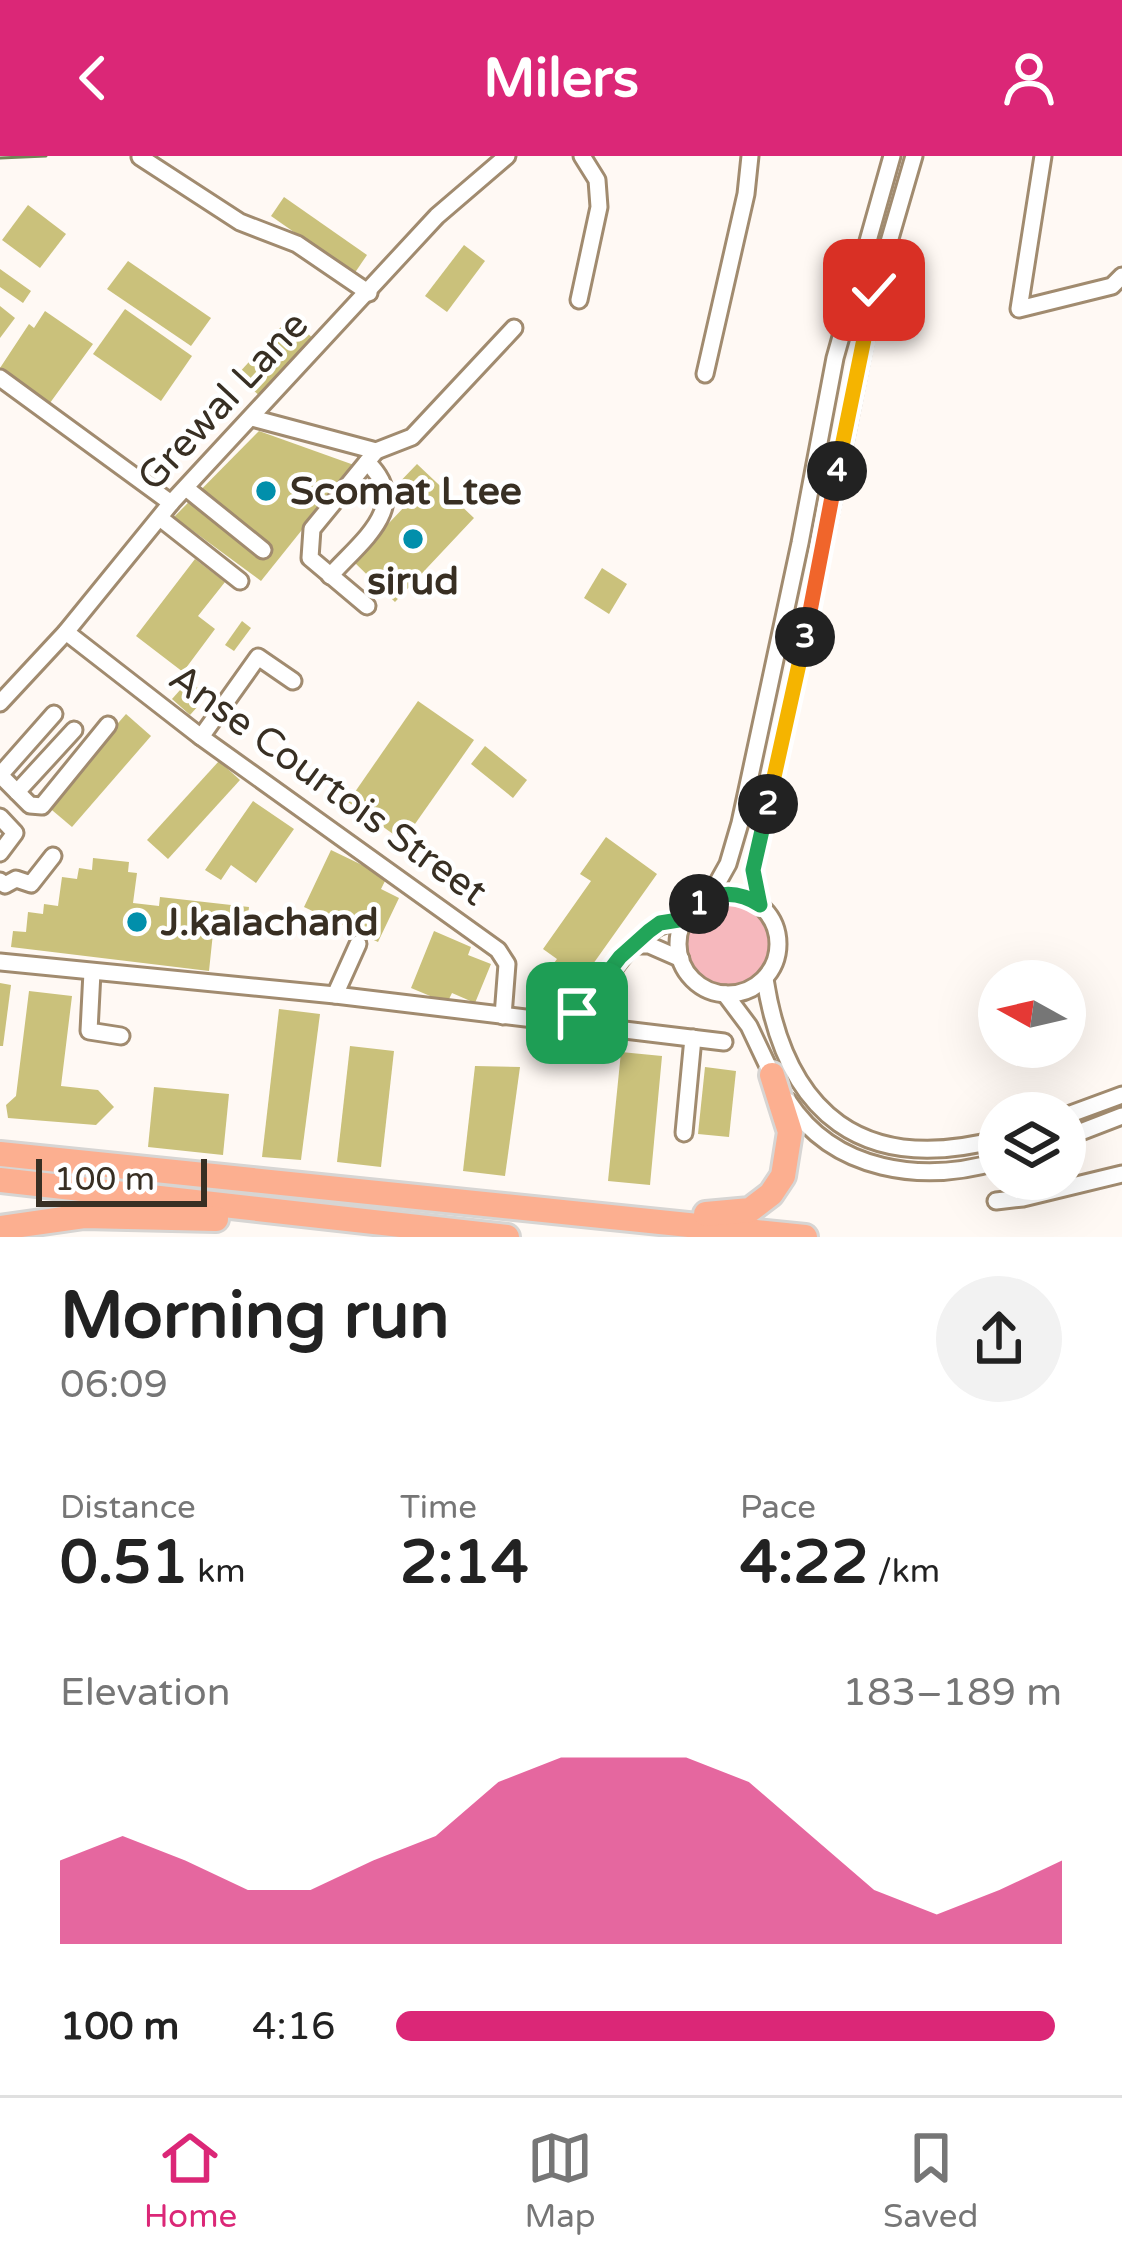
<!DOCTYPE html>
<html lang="en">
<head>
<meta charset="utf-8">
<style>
  :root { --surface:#fff; --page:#f2f2f2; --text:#222; --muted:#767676; --line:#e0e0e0; --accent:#db2777 }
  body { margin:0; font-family:"Varela Round",sans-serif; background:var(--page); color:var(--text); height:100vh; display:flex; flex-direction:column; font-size:45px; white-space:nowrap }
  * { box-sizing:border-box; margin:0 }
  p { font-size:39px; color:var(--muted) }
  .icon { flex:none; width:66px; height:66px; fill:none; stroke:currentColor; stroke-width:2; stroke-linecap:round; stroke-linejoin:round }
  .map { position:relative; height:1081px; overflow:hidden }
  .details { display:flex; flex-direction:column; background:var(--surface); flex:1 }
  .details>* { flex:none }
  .needle { width:78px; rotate:278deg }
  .fabs { position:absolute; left:978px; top:804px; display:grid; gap:24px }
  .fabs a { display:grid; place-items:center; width:108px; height:108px; border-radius:50%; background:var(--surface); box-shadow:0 12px 48px #0002; font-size:60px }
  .scale { position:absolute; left:36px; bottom:30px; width:171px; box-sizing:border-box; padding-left:12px; border:6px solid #382f23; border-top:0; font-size:33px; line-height:42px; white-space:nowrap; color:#382f23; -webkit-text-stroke:9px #fff; paint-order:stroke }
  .pin { position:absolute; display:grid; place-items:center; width:102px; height:102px; color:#fff; margin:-51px; border-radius:24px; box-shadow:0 6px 18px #0006 }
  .km { position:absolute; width:60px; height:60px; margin:-30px; border-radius:50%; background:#222; color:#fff; font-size:33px; line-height:60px; text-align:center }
  .round { display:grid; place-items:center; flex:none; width:126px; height:126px; border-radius:63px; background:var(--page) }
  .headline { display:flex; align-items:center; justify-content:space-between; height:204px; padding:0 60px }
  h1 { font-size:66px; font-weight:800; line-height:90px }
  .figures { display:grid; grid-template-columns:repeat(3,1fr); gap:18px; height:204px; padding:12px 60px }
  .figures div { display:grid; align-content:center }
  .figures b { font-size:60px; font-weight:800 }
  .figures small { font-size:33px; font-weight:400 }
  .figures p { font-size:33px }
  .chart { height:336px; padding:24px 60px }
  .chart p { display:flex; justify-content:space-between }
  .chart svg { width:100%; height:216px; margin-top:12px; fill:var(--accent); opacity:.7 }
  ul { padding:0 60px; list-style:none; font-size:39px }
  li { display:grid; grid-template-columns:192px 144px 1fr; align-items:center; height:90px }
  li i { height:30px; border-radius:15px; background:var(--accent) }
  header { display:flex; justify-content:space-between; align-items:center; height:156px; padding:0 60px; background:var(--accent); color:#fff; font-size:54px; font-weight:800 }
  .menu { display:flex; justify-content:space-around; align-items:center; height:168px; border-top:3px solid var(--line); background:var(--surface); font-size:33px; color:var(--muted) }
  .menu a { display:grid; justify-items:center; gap:6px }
  .menu .selected { color:var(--accent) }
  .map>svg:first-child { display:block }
</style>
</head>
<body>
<header><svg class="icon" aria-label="back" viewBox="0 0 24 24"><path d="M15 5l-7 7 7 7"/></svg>Milers<svg class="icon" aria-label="person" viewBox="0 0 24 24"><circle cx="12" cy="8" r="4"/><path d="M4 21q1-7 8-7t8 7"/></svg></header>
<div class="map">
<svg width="1122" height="1081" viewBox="0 0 1122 1081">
  <rect width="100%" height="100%" fill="#fff9f4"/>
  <circle fill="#f6b8bd" cx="728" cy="789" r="42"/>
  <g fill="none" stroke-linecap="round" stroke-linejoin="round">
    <path stroke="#718456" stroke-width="3" d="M0,2l46,-2"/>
  </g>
  <g fill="#cac17b">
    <path d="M284,41l83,58 -13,19 -83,-58z"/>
    <path d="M28,49l38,29 -26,34 -38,-28z"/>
    <path d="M464,89l21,16 -38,51 -22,-16z"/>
    <path d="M128,105l83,57 -20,28 -84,-57z"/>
    <path d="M0,113l31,22 -8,12 -23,-16z"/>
    <path d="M0,150l15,12 -15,20z"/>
    <path d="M125,153l67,47 -31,45 -68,-47z"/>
    <path d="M45,155l48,33 -46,63 -47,-32v-7l29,-44 5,4z"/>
    <path d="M290,161l29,27 -53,58 -29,-27z"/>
    <path d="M259,275l95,34 -93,116 -87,-64z"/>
    <path d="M417,308l57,54 -79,84 -42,-41 54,-57 -15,-14z"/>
    <path d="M195,403l30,23 -27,34 17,13 -32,43 -47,-36z"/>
    <path d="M602,412l25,16 -18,30 -25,-16z"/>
    <path d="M242,465l9,7 -17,23 -9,-6z"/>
    <path d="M189,524l18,16 -17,19 -18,-16z"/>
    <path d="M418,545l56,39 -71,101 -55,-39z"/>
    <path d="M126,558l25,22 -79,91 -26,-22z"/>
    <path d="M485,590l42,34 -14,18 -42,-34z"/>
    <path d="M219,605l21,19 -72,79 -21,-19z"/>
    <path d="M253,645l41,28 -38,54 -25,-18 -10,15 -16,-10z"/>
    <path d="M606,681l51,37 -91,128 -27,-19 18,-24 -14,-10 48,-68 -11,-7z"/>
    <path d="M331,694l56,27 -6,12 18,9 -21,44 -74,-35z"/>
    <path d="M93,702l36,4 -1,10 9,1 -4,30 26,3 1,-9 89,10 -3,29 -33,-3 -4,38 -198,-24 2,-16 13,1 2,-20 15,2 1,-10 14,2 4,-29 15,2 2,-11 13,2z"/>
    <path d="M434,775l37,16 -3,8 23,9 -16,39 -23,-10 -5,10 -36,-15z"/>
    <path d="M0,827l11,2 -8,61h-3z"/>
    <path d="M29,835l43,5 -11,90 37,4 16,17 -18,18 -88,-7 -2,-13 10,-9z"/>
    <path d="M279,853l41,5 -19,146 -39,-3z"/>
    <path d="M350,890l44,5 -13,116 -44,-5z"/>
    <path d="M621,896l41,4 -12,129 -42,-4z"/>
    <path d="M475,910l45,1 -15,109 -42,-5z"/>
    <path d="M705,911l31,4 -7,66 -31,-3z"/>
    <path d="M154,931l75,7 -6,61 -75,-8z"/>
  </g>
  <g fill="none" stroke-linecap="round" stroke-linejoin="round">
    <defs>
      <g id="minor">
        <path d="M1043,0l-24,153 93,-23 10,-10"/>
        <path d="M140,1l100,65 57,22 72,49"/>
        <path d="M579,144l20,-93 -2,-27 -15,-24"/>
        <path d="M705,218l41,-180 4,-38"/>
        <path d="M0,222l171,125"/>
        <path d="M252,262l124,33 36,-14 102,-109"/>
        <path d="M186,332l77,62"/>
        <path d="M160,362l80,63"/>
        <path d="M330,420c31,-35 83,-70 37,-114"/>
        <path d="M367,450l-57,-48 2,-29 64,-78"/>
        <path d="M66,476l135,105 297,213 9,14 -4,52"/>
        <path d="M0,547l66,-71 105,-129 266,-287 70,-60"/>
        <path d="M201,581l57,-80 35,24"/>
        <path d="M0,619l30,30 12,1 66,-81"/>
        <path d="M0,619l54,-61"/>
        <path d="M17,636l57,-62"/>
        <path d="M0,661l15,16 -15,20"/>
        <path d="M0,725l5,4 11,-6 15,5 22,-28"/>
        <circle cx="728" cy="788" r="50"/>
        <path d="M709,742l19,-34 12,-41 60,-280 35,-185 57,-202"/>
        <path d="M760,749l-7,-35 44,-194 78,-386 39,-134"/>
        <path d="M634,789h15l32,14"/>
        <path d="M0,806l335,33 389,47"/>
        <path d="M92,816l-3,59 32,5"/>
        <path d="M765,823c21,136 98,196 234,160"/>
        <path d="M725,838l24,32 26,55"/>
        <path d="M335,839l23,-51"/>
        <path d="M564,864c50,-25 51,-90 121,-101"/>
        <path d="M788,945c46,71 135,83 211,60"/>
        <path d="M1065,960l57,-21"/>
        <path d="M684,977l9,-95"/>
        <path d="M1065,982l57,-22"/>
        <path d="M996,1045l27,-3 99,-24"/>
      </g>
      <g id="highway">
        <path d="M0,998l805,83"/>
        <path d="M0,1024l507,57"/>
        <path d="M706,1058l44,-4 21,-16 12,-18 7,-44 -18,-57"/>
        <path d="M0,1072l84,-12 132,3"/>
      </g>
    </defs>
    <use href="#minor" stroke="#a18b6f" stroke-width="21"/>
    <use href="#highway" stroke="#d7d5d3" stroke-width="30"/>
    <use href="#minor" stroke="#fff" stroke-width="15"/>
    <use href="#highway" stroke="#fcaf90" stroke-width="24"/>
  </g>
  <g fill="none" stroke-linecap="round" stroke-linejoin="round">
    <defs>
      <path id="split-1" d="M577,857l43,-56 29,-26 11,-8 25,-4 14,-15"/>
      <path id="split-2" d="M699,748c21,-14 41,-12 61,1l-7,-35 15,-66"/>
      <path id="split-3" d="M768,648l37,-167"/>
      <path id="split-4" d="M805,481l32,-166"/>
      <path id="split-5" d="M837,315l37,-181"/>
    </defs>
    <use href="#split-1" stroke="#fff" stroke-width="24"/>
    <use href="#split-2" stroke="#fff" stroke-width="24"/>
    <use href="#split-3" stroke="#fff" stroke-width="24"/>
    <use href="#split-4" stroke="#fff" stroke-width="24"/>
    <use href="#split-5" stroke="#fff" stroke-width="24"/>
    <use href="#split-1" stroke="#22a559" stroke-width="15"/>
    <use href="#split-2" stroke="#22a559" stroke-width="15"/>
    <use href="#split-3" stroke="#f5b400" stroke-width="15"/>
    <use href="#split-4" stroke="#f0652b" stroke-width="15"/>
    <use href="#split-5" stroke="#f5b400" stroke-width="15"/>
  </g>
  <g fill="#018fab" stroke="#fff" stroke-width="4.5">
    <circle cx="266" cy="335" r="12"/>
    <circle cx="413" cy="383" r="12"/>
    <circle cx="137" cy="766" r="12"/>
  </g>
  <g text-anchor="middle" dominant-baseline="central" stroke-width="9" stroke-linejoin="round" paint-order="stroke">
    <g font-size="39" fill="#382f23" stroke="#fff">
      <text transform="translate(223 245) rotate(-47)">Grewal Lane</text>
      <text transform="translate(328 629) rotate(36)">Anse Courtois Street</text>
    </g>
    <g font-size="39" font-weight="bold" fill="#382f23" stroke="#fff" text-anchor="start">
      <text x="290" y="335">Scomat Ltee</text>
      <text x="413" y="425" text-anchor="middle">sirud</text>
      <text x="161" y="766">J.kalachand</text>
    </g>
  </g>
</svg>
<div class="fabs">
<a><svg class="needle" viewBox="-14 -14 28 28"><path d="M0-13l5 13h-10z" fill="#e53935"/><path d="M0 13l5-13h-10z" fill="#767676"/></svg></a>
<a><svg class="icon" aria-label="layers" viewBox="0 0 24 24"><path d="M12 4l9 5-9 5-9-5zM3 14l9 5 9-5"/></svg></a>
</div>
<div class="scale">100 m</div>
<div class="pin" style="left:577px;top:857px;background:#1e9e55"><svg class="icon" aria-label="arrive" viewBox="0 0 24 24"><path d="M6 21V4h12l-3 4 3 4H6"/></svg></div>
<div class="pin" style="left:874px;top:134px;background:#d93025"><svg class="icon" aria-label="check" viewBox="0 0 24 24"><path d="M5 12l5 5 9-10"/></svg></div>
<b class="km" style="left:699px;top:748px">1</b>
<b class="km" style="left:768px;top:648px">2</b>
<b class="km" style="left:805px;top:481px">3</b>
<b class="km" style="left:837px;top:315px">4</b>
</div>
<section class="details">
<div class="headline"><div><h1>Morning run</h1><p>06:09</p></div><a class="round"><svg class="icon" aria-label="share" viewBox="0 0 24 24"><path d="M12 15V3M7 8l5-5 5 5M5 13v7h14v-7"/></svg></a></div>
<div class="figures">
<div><p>Distance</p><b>0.51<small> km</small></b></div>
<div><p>Time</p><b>2:14</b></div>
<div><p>Pace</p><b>4:22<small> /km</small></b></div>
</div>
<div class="chart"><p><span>Elevation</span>183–189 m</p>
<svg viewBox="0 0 160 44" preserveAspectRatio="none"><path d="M0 44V27L10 22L20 27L30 33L40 33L50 27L60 22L70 11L80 6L90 6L100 6L110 11L120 22L130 33L140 38L150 33L160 27V44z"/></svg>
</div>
<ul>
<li><b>100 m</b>4:16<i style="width:99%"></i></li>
</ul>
</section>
<nav class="menu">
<a class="selected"><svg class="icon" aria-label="home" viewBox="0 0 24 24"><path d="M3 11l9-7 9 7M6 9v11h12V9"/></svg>Home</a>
<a><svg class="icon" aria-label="map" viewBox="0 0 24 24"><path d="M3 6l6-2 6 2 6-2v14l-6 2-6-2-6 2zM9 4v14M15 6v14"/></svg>Map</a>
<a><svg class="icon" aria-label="saved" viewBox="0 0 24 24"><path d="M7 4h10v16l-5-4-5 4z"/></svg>Saved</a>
</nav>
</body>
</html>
